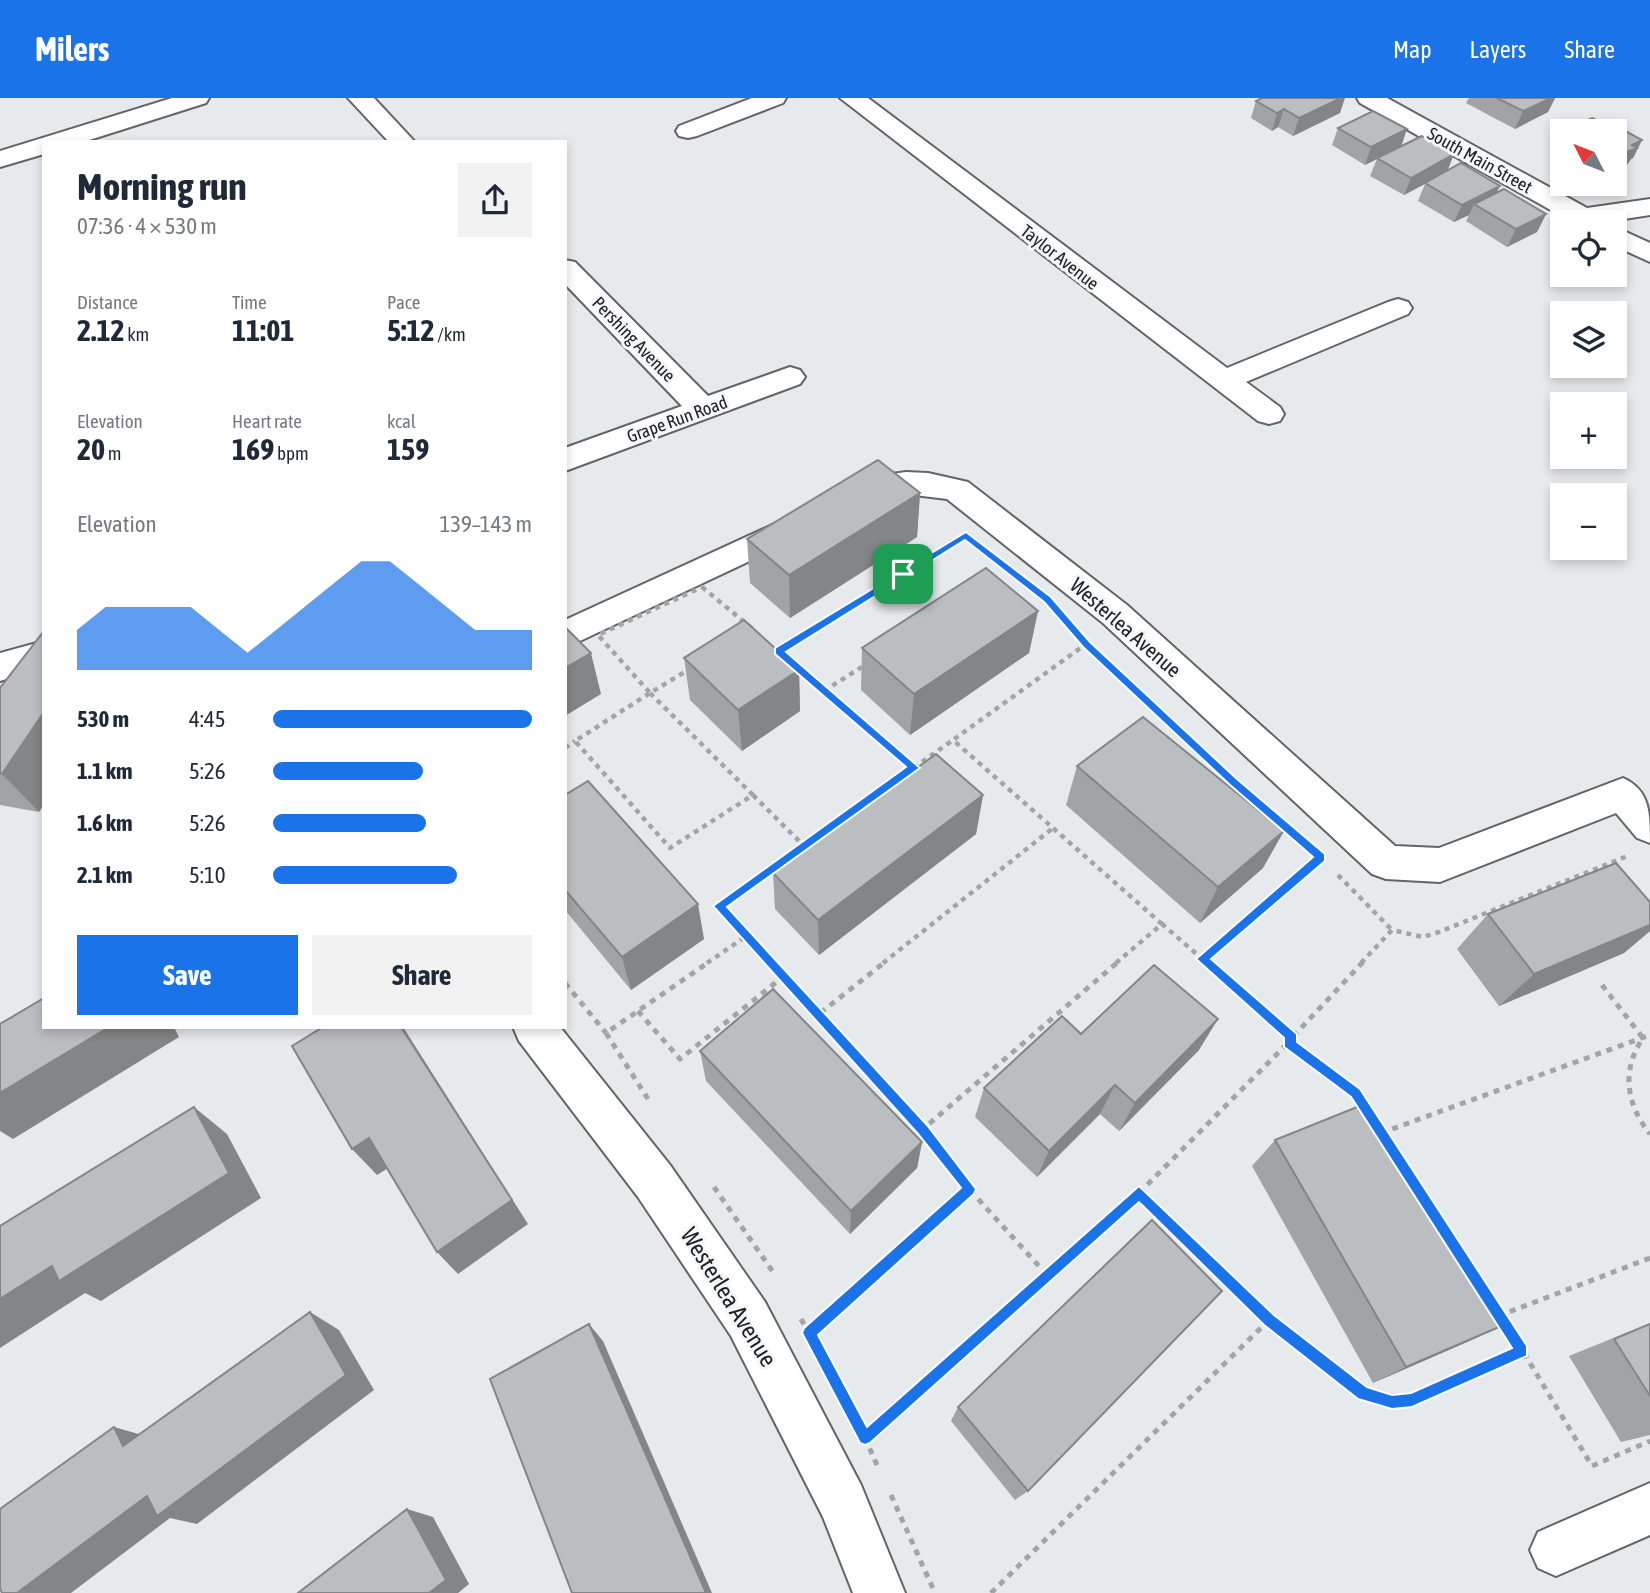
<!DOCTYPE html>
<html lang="en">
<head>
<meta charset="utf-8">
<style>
  :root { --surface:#fff; --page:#f2f2f3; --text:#1f2937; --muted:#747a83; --accent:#1a73e8 }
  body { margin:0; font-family:"Asap Condensed",sans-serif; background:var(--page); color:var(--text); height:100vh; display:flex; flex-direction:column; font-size:26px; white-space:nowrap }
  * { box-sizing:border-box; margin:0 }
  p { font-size:23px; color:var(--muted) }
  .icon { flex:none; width:38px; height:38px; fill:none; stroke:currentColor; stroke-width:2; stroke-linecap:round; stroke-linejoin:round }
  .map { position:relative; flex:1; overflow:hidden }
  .drawer { position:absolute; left:42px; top:42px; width:525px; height:889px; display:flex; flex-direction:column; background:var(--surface); border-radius:0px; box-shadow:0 4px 10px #0003 }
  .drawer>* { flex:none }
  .needle { width:46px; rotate:312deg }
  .buttons { position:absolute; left:1550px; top:21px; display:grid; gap:14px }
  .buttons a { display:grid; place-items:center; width:77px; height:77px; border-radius:0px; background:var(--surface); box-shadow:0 4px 10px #0003; font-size:35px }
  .pin { position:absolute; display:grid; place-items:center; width:60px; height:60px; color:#fff; margin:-30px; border-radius:14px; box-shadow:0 4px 10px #0006 }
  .round { display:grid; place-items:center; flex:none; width:74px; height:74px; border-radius:0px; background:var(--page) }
  .overview { display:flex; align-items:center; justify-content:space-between; height:119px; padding:0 35px }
  h1 { font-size:38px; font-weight:700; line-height:52px }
  .figures { display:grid; grid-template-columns:repeat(3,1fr); gap:10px; height:119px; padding:7px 35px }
  .figures div { display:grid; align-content:center }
  .figures b { font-size:30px; font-weight:700 }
  .figures small { font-size:19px; font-weight:400 }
  .figures p { font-size:19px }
  .chart { height:196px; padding:14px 35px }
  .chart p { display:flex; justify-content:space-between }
  .chart svg { width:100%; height:126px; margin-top:7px; fill:var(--accent); opacity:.7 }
  .action { display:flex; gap:14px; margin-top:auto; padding:14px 35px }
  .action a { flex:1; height:80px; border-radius:0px; background:var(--accent); color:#fff; font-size:28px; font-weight:700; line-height:80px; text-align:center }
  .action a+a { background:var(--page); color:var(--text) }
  ul { padding:0 35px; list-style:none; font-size:23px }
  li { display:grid; grid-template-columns:112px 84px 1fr; align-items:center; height:52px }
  li i { height:18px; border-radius:9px; background:var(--accent) }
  header { display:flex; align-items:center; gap:42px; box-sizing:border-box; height:98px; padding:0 35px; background:var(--accent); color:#fff }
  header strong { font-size:33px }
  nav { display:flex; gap:38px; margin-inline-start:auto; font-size:24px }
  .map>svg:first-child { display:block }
</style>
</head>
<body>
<header>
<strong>Milers</strong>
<nav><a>Map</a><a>Layers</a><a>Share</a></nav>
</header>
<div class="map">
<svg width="1650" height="1495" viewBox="0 0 1650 1495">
  <rect width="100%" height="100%" fill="#e7eaec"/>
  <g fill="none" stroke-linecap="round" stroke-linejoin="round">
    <defs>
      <g id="minor">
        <path d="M172,0h37l-3,5 -123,39h-39v12l-44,13v-16z"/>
        <path d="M348,0h26l41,44h-26z"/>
        <path d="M752,0h34l-3,5 -86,33 -9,2 -9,-2 -3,-5 3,-5z"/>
        <path d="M840,0h28l359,270 161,-66 10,-3 10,3 4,6 -4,6 -162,68 34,25 4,7 -4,7 -11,3 -11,-3z"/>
        <path d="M565,162l10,2 133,134 82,-29 10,3 5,7 -5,7 -235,87v-23l117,-42 -117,-122z"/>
        <path d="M906,374l22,1 40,9 159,123 268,241 44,2 184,-70c27,12 27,35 27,65l-13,-5 -21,-25 -176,69 -54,-3 -14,-5 -269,-251 -156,-124 -41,-5 -48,15 -11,-3 -5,-8c11,-18 45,-24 64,-26z"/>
        <path d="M794,417l11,4 5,8 -5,8 -240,113v-28z"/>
        <path d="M44,543v26l-44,14v-28z"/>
        <path d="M513,929h47l110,138 95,137 96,183 44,108h-52l-30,-76 -92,-181 -93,-139 -119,-156z"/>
        <path d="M1650,1385v52l-94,41 -18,-8 -8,-18 8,-18z"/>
      </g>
      <g id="major">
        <path d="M1357,0h30l200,110 63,-9v16l-45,7h-33l-212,-119z"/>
        <path d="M1615,129l35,16v19l-35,-16z"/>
      </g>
    </defs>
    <use href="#minor" stroke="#626567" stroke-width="4"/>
    <use href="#major" stroke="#626567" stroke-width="4"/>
    <g stroke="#a2a5a6" stroke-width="4.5" stroke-dasharray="5 5" stroke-linecap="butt">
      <path d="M702,489l52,43 -104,63 -52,-58z"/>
      <path d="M1072,530l14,16"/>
      <path d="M779,553l183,-114"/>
      <path d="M783,558l131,112"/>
      <path d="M824,593l41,-26"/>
      <path d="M650,595l103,102 -83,53 -95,-107z"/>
      <path d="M565,650l10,-7"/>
      <path d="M753,697l51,51"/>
      <path d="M1338,777l54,55"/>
      <path d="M1162,826l-209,-184 133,-96 147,138 65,56"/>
      <path d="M748,837l-29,-29 234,-166"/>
      <path d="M1202,861l119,-101 -3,-3"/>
      <path d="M707,865l41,-28 26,28"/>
      <path d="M883,865l170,-135"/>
      <path d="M1116,865l46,-39 45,39"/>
      <path d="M1361,865l31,-33 31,7 16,-5 191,-77"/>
    </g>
    <g stroke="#a2a5a6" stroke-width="5" stroke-dasharray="6 6" stroke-linecap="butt">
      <path d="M772,864l47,52 66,-52"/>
      <path d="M1363,864l-75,80 68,51 9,15"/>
      <path d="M565,885l41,50"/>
      <path d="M1602,887l41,53c-22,32 -17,66 7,96"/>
      <path d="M638,913l42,48 104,-83"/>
      <path d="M819,916l104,115"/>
      <path d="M648,1001l-42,-66 103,-71"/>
      <path d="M1381,1035l269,-98"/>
      <path d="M714,1089l59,85"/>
      <path d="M969,1091l-46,-60 195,-167"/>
      <path d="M1139,1095l154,-155 -88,-76"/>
      <path d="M1650,1160l-149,57 91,151 58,-25"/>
      <path d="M1489,1199l12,18"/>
      <path d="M801,1221l8,14"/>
      <path d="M865,1340l-56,-105 160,-144 79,87"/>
      <path d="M877,1367l-12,-27 274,-245 130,127"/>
      <path d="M891,1397l44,98"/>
      <path d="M991,1495l278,-273c30,23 88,80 124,82 29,2 99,-38 129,-51"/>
    </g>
    <use href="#minor" fill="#fff" fill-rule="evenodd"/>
    <use href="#major" fill="#fff" fill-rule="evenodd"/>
  </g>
  <g fill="#a1a3a5">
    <path d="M1469,0h86l-7,14 -33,17 -49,-26z"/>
    <path d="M1256,3l84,12 -47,23 -15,-9 -6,4 -21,-13z"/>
    <path d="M1592,20l8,4 5,-2 37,20 -9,18 -2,1 -4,6 -12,6v-40h-52v22l-9,-5 9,-17z"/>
    <path d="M1338,30l63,18 53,8 -7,17 53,15 -4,7 50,21 -9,18 -30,15 -41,-26 3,-6 -15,7 -36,-21 7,-17 -21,11 -34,-19 7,-17 -12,6 -33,-20z"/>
    <path d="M920,395l-3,44 -127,81 -40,-35 -3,-44z"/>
    <path d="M1038,513l-9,42 -119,82 -49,-45 1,-42z"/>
    <path d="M684,560l115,12 1,41 -58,40 -52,-51z"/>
    <path d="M0,590l39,124 -39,-7z"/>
    <path d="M1077,668l186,102 -63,55 -134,-118z"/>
    <path d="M565,697l139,144 -73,51 -66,-80z"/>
    <path d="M983,697l-7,39 -157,121 -44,-46 -2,-36z"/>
    <path d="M1650,804v29l-26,22 -125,53 -42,-57 31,-35z"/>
    <path d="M1081,936l118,16 -80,81 -19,-17 -63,63 -62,-60 9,-29z"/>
    <path d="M700,953l222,91 -5,26 -67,66 -144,-153z"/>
    <path d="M1275,1042l192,202 -94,41 -121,-217z"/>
    <path d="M1650,1225v112l-29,7 -52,-86z"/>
    <path d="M958,1309l70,84 -13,9 -64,-79z"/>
  </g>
  <g fill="#838586">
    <path d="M1341,0h4l-5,15 -47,23 6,-18z"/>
    <path d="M1551,0h4l-7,14 -33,17 8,-18z"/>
    <path d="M1284,11l-6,18 -6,4 5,-18z"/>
    <path d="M1407,31l-6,18 -36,18 6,-18z"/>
    <path d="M1642,42l-9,18 -2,1 -4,6 -12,6v-4l7,-13 10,-9z"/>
    <path d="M1454,56l-7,18 -43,23 7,-17z"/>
    <path d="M1500,88l-9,17 -17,1 -5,11 -15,7 8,-17z"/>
    <path d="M1546,116l-9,18 -30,15 9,-18z"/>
    <path d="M920,395l-3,44 -127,81 -1,-43z"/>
    <path d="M1038,513l-9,42 -119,82 4,-41z"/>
    <path d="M591,555l10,41 -36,22v-48z"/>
    <path d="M799,572l1,41 -58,40 -4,-41z"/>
    <path d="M44,614v93l-5,7 -37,-38z"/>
    <path d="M983,697l-7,39 -157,121 -1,-35z"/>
    <path d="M1284,733l-21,37 -63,55 18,-36z"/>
    <path d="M698,806l6,35 -73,51 -9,-33z"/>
    <path d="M1650,827v6l-26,22 -125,53 35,-32z"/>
    <path d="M1218,921l-19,31 -80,81 16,-28z"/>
    <path d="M109,929h65l5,10 -166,102 -13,-8v-38z"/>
    <path d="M401,929h2l125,197 -70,50 -21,-22z"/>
    <path d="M1115,987l-15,29 -63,63 12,-26z"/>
    <path d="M194,1009l33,27 34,64 -160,103 -16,-8 -85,55v-49z"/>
    <path d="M369,1040l24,27 -16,10 -25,-26z"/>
    <path d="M922,1044l-5,26 -67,66 1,-23z"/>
    <path d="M310,1214l29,18 35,60 -177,134 -27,-6 -99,75h-54z"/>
    <path d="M589,1226l14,17 109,252h-6z"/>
    <path d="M1506,1226l-39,18 -94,41 33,-16z"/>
    <path d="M114,1329l42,12 -33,7z"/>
    <path d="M407,1411l26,8 36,67 -11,9h-29z"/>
  </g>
  <g fill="#bbbec0" stroke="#838586" stroke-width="2">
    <path d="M1262,0h79l-42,20 -15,-9 -7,4 -21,-12z"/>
    <path d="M1497,0h54l-28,13z"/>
    <path d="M1373,13l34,18 -36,18 -33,-19z"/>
    <path d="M1592,20l8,4 5,-2 37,20 -10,5 5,3 -15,6 -5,-2 -2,1v-22h-52z"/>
    <path d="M1422,38l32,18 -43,24 -34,-20z"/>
    <path d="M1461,65l39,23 -38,19 -37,-22z"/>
    <path d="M1504,91l42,25 -30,15 -42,-25z"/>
    <path d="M878,362l42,33 -131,82 -42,-36z"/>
    <path d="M986,470l52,43 -124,83 -52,-46z"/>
    <path d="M744,522l55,50 -61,40 -54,-52z"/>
    <path d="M565,529l26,26 -26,15z"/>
    <path d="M44,533v81l-42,62 -2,-1v-85z"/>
    <path d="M1143,619l141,114 -66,56 -141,-121z"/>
    <path d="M936,656l47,41 -165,125 -45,-47z"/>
    <path d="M588,683l110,123 -76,53 -57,-67v-95z"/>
    <path d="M1616,765l34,39v23l-116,49 -46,-60z"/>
    <path d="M1154,867l64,54 -83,84 -20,-18 -66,66 -65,-63 78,-72 19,18z"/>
    <path d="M773,891l149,153 -71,69 -151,-160z"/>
    <path d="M44,900v29h65l-109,66v-69z"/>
    <path d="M323,929h78l111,173 -75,52 -68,-114 -17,11 -60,-103z"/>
    <path d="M1367,1005l139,221 -100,43 -131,-227z"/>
    <path d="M194,1009l35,66 -170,108 -7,-15 -52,33v-73z"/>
    <path d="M1152,1122l70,71 -194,200 -70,-84z"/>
    <path d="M310,1214l36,63 -189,141 -10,-20 -130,97h-15l-2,-5v-79l114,-82 9,19z"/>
    <path d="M589,1226l117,269h-134l-82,-214z"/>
    <path d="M1650,1226v72l-36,-57z"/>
    <path d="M407,1411l39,71 -17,13h-131z"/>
  </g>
  <path fill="#1a73e8" stroke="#fff" stroke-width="2" fill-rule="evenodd" d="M966,434l85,65 39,45 147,137 88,75v7l-114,98 86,75v8l63,47 167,257v10l-115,51 -20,2 -34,-10 -94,-74 -125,-123 -269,241 -5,2 -5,-2 -58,-110 2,-5 157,-140 -43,-54 -205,-228 193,-139 -131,-113v-6zM965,442l79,62 39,45 147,138 83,72 -117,102 88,79v9l67,50 161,251 -101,45 -19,2 -25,-8 -93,-72 -135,-129 -272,241 -49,-92 156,-141 2,-5 -49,-64 -200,-218 193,-139 -134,-116z"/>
  <g text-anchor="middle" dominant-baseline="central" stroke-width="6" stroke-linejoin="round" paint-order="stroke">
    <g font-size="18" fill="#202122" stroke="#f4f7f9">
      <text transform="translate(1480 62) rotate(29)">South Main Street</text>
      <text transform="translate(1060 159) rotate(38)">Taylor Avenue</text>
      <text transform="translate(634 241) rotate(46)">Pershing Avenue</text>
      <text transform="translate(677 321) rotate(-20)">Grape Run Road</text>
    </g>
    <g font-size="21" fill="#202122" stroke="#f4f7f9">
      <text transform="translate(1126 529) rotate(41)">Westerlea Avenue</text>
    </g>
    <g font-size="24" fill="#202122" stroke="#f4f7f9">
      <text transform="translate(729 1199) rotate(58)">Westerlea Avenue</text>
    </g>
  </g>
</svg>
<div class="buttons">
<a><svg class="needle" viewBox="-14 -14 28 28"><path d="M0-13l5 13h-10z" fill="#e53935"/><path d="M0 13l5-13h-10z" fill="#747a83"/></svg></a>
<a><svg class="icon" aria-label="locate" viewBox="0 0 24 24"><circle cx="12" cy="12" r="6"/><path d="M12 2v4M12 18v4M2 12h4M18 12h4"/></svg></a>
<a><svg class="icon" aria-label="layers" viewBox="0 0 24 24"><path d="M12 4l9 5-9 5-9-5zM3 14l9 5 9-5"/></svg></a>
<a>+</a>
<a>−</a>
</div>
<div class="pin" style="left:903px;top:476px;background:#1e9e55"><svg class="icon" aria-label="arrive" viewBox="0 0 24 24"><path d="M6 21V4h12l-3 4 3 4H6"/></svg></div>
<section class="drawer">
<div class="overview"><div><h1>Morning run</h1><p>07:36 · 4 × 530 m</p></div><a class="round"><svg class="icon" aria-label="share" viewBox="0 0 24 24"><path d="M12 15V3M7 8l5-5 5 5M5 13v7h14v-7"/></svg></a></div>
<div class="figures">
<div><p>Distance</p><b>2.12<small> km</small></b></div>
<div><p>Time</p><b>11:01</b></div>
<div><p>Pace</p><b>5:12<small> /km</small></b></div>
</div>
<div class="figures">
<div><p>Elevation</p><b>20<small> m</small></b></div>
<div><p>Heart rate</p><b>169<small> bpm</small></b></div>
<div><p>kcal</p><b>159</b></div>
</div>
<div class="chart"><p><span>Elevation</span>139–143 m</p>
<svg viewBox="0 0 160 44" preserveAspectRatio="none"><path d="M0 44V30L10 22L20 22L30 22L40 22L50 30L60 38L70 30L80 22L90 14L100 6L110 6L120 14L130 22L140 30L150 30L160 30V44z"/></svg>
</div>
<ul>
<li><b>530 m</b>4:45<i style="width:100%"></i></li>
<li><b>1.1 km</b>5:26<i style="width:58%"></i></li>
<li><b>1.6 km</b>5:26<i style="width:59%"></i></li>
<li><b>2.1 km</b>5:10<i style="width:71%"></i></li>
</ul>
<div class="action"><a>Save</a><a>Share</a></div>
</section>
</div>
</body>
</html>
